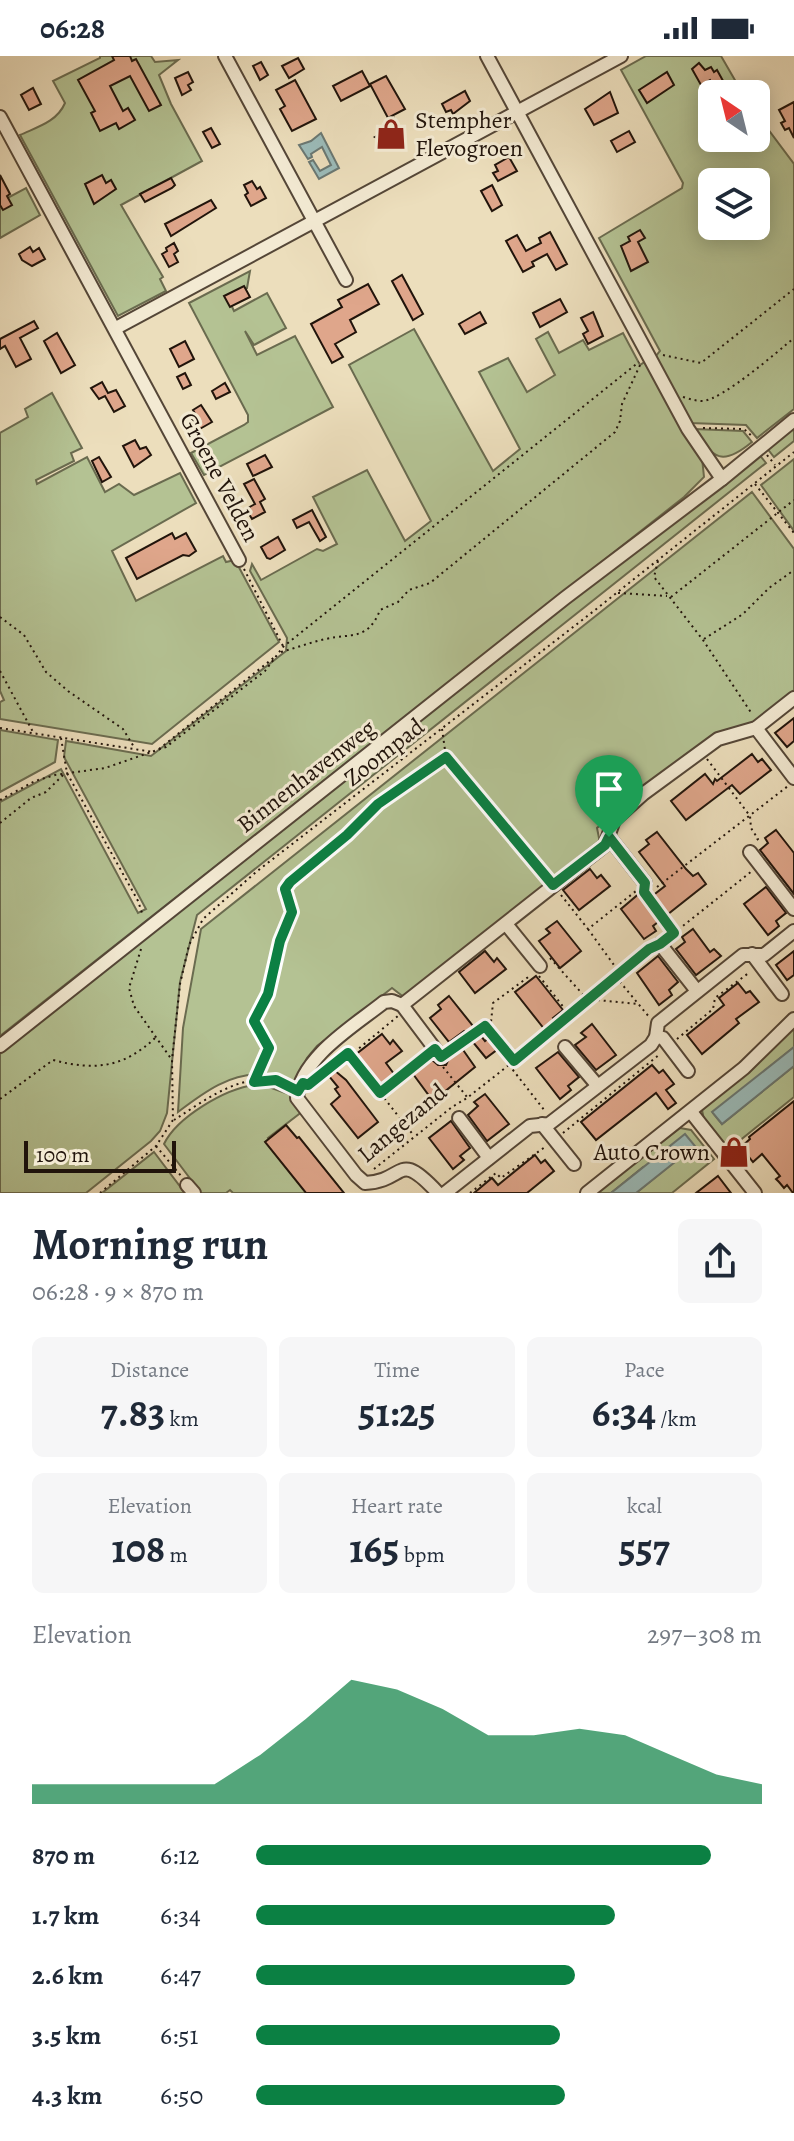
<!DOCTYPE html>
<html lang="en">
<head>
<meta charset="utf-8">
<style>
  :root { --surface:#fff; --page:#f6f6f7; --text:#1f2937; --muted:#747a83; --accent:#0b8043 }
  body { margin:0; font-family:Alegreya,serif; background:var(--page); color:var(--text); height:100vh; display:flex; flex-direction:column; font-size:30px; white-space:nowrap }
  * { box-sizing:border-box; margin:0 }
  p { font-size:26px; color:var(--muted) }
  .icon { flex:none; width:44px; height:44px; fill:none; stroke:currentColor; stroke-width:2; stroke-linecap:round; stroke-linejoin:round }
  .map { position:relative; height:1137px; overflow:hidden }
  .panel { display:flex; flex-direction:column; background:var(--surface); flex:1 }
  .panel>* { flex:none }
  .needle { width:52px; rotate:325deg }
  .controls { position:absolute; left:698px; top:24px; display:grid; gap:16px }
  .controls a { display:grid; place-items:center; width:72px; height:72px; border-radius:12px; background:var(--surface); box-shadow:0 4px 20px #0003; font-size:40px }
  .scale { position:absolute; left:24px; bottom:20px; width:152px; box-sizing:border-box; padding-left:8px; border:4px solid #21140b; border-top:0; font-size:22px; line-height:28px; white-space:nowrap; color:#21140b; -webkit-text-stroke:6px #f3ead3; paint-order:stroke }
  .pin { position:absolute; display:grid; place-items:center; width:68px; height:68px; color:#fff; margin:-82px -34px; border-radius:50% 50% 50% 0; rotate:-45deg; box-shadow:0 0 8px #0007 }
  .pin .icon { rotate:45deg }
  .round { display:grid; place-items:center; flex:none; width:84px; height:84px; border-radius:12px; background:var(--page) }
  .headline { display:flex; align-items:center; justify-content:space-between; height:136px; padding:0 32px }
  h1 { font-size:44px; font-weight:700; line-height:60px }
  .stats { display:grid; grid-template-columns:repeat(3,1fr); gap:12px; height:136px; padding:8px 32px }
  .stats div { display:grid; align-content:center; border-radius:12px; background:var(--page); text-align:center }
  .stats b { font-size:40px; font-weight:700 }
  .stats small { font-size:22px; font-weight:400 }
  .stats p { font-size:22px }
  .chart { height:224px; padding:16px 32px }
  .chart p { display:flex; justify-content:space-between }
  .chart svg { width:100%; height:144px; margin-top:8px; fill:var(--accent); opacity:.7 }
  ul { padding:0 32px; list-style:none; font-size:26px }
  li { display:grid; grid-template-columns:128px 96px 1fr; align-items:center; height:60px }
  li i { height:20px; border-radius:10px; background:var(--accent) }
  .status { display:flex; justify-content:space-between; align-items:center; height:56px; padding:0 40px; background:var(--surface); direction:ltr }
  .status svg { height:22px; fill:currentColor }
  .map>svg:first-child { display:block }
</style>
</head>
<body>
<div class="status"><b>06:28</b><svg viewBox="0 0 49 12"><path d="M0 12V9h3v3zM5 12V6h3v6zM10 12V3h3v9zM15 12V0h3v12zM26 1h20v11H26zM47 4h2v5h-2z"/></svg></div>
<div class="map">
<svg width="794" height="1137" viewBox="0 0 794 1137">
  <rect width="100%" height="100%" fill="#ecdebc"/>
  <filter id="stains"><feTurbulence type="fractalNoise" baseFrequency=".0025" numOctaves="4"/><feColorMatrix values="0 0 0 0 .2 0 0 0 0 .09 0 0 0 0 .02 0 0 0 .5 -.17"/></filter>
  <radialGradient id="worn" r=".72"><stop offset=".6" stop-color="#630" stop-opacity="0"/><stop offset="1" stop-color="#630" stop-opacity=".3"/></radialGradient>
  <g fill="#b4c293" stroke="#6a6b4f" stroke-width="2" fill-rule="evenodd">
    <path d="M100,0h51l4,6 23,-2 -19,15 12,29 31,57 -81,44 42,72 -3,2 6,12 -48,25 -98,-181c17,-8 37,-13 45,-32l-12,-22 47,-23z"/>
    <path d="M646,0h75l22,38h-31v44h44v-25l38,51v245l-37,29 -11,-13 -56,-2 -35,-66 5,-6 -61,-113 83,-50 1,-5 -62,-113zM712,126h44v44h-44z"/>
    <path d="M26,132l14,27 -40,23v-36z"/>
    <path d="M250,215l-3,17 -19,10 6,13 33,-18 19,35 -32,17 -9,-14 12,24 38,-19 38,71 -129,68 -13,-22 53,-28 4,-3v-7l-59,-112z"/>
    <path d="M414,273l79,142 27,-22 -41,-77 29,-14 19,34 28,-17 -19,-36 12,-7 11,21 24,-13 6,10 34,-17 17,32 6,-4 56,97 2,19 -20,20 -684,539v-234l61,-33 77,144 8,-4 -82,-152 2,-16 85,15 135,-105 1,-13 -37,-67 2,-7 9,16 56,-31 6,2 14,-7 -24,-47 54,-27 38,71 26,-20 -82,-156z"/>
    <path d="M52,337l30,55 -11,5 3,8 -38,19 1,4 50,-27 18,35 14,-8 15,11 46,-22 16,30 -84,48 24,50 87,-45 3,6 9,-2 44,82 -127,102 -152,-25v-17l4,-2 -4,-9v-258l28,-16 -3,-8z"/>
    <path d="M794,368v17l-20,16 -8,-10z"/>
    <path d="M694,373l49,2 9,11c-29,24 -39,18 -58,-13z"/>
    <path d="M758,397l8,10 -569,452 -17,67 -13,131 -7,18 -9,10 -65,52h-86v-139z"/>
    <path d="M794,403v72l-33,-46z"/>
    <path d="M752,436l42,57v141l-44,38 -41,10 -112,90 3,15 -195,155 -13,-10 -75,58 -10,12 -10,24c-11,-2 -21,-6 -32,-7 -33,-4 -62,18 -87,37l5,-84 18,-99z"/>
    <path d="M0,674l58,10 -3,22 -55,30z"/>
    <path d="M794,971v20l-81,66 9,11 72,-58v31l-66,53 -24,-30 -2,-10z"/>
    <path d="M254,1029l12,1 28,10 9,15 -35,27 43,55h-78l-3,-3 -4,3h-25l-37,-49c13,-27 61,-55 90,-59z"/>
    <path d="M680,1072l11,2 23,29 -42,34h-36l58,-47 -51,21 -32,26h-15z"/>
    <path d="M154,1096l31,41h-83z"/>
  </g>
  <g fill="#9bbbb9" stroke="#6a7873" stroke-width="2">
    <path d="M321,77l18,35 -20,11 -10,-17 4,-2 7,11 11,-6 -9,-18 -11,7 1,3 -4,2 -9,-14 12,-4z"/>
    <path d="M794,991v19l-72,58 -10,-12z"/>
    <path d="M685,1078l10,12 -59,47h-25z"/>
  </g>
  <g fill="#dfa68b" stroke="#21140b" stroke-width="2">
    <path d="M112,0h18l2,5 4,-2 25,46 -12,6 -19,-35 -20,10 13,25 5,-3 7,12 -16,9 -3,-6 -16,8 -9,-18 4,-2 -17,-31 36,-20z"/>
    <path d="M298,2l6,11 -15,9 -7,-12z"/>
    <path d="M261,6l7,13 -8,5 -7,-14z"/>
    <path d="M699,7l6,7 6,-3 3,5 3,-2 10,18 -10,5 -7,-13 -9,5 -9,-16z"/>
    <path d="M362,15l8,15 -29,15 -8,-15z"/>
    <path d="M188,16l5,10 -5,3 3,5 -9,5 -7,-17z"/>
    <path d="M667,16l7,13 -27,18 -8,-13z"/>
    <path d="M386,20l19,33 -17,9 -18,-34z"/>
    <path d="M295,24l21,39 -24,12 -12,-22 5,-3 -9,-16z"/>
    <path d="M33,32l8,16 -12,6 -8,-15z"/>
    <path d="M465,35l5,10 -17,13 -2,-4 -5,2 -4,-8z"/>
    <path d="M610,36l8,21 -24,12 -9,-16z"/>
    <path d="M794,46v36l-5,-10 -4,2 -4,-7 4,-2 -6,-11z"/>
    <path d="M394,62l5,10 -5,3 5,10 -3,8 -21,-12 14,-7 -4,-7z"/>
    <path d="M211,72l9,16 -8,4 -9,-16z"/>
    <path d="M629,75l6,11 -18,10 -6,-11z"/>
    <path d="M509,101l8,14 -19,10 -5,-8 5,-2 -3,-6z"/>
    <path d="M0,119l10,19 -3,2 5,9 -9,5 -3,-5z"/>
    <path d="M102,119l4,8 5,-3 5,9 -22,15 -9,-20z"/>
    <path d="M171,122l4,7 -3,3 -27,14 -5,-8z"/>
    <path d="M252,125l5,8 3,-2 6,11 -15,8 -6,-11 3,-2 -4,-8z"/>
    <path d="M492,129l10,20 -10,6 -11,-20z"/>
    <path d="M211,144l5,8 -45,28 -6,-12z"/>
    <path d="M640,174l5,8 -7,4 10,20 -17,9 -10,-25 9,-5 -2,-4z"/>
    <path d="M550,176l17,32 -11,6 -9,-16 -15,8 2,4 -11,6 -17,-31 11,-6 9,16 15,-8 -2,-5z"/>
    <path d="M174,187l4,8 -4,3 4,8 -9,5 -7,-13 5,-3 -1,-3z"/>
    <path d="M30,191l3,5 6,-4 6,11 -13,7 -10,-6 -3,-6z"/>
    <path d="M402,219l21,39 -10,6 -21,-39z"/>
    <path d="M368,228l11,20 -29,16 6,12 -21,12 8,13 -11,6 -21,-39 31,-17 -4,-7z"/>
    <path d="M244,230l6,11 -20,10 -6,-11z"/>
    <path d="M560,243l7,13 -27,15 -7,-14z"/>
    <path d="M480,256l6,11 -21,11 -6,-10z"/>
    <path d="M593,256l10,24 -15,8 -5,-10 5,-3 -7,-13z"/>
    <path d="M34,265l4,7 -18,10 11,21 -15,8 -11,-21 -5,3v-10z"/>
    <path d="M57,277l18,32 -14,8 -17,-32z"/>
    <path d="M185,285l9,18 -15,8 -9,-18z"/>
    <path d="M185,317l6,12 -8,4 -6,-12z"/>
    <path d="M102,326l6,11 8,-3 9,16 -11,6 -9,-16 -6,3 -8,-11z"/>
    <path d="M225,327l5,9 -14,7 -4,-8z"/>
    <path d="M201,349l11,17 -14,8 -6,-11 5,-2 -4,-7z"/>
    <path d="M135,384l5,9 6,-2 5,8 -17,12 -11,-21z"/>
    <path d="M265,399l7,12 -19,9 -6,-12z"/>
    <path d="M99,401l12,20 -9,5 -10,-21z"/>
    <path d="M254,423l11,20 -5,3 5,10 -13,7 -6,-10 9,-5 -11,-20z"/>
    <path d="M312,454l14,27 -6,4 -11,-19 -12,6 -4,-8z"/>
    <path d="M172,477l3,6 11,-6 10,18 -7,5 -6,-1 -46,24 -11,-21z"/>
    <path d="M278,481l7,13 -15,9 -3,-1 -6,-11z"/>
    <path d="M794,662v23l-7,6 -12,-14z"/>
    <path d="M752,698l6,8 4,-3 9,11 -31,24 -8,-9 -46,35 -15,-19 34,-27 8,10 2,-5 2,2z"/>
    <path d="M776,774l18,23v41l-34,-44 8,-7 -3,-5z"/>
    <path d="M657,776l29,37 7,7 5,-3 8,11 -53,42 3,5 -12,8 -23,-30 20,-17 6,8 18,-14 -26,-34 10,-8 -3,-4z"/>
    <path d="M590,813l7,9 4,-3 9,11 -31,24 -16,-20z"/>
    <path d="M766,831l20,26 -10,8 3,5 -11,9 -24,-31z"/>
    <path d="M557,865l24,30 -21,17 -21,-27 11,-8 -4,-4z"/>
    <path d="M693,873l17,23 4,-3 7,7 -25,19 -20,-26 9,-7 -3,-5z"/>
    <path d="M485,895l9,11 3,-4 9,11 -31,24 -16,-21z"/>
    <path d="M794,895v24l-7,5 -11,-15z"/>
    <path d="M658,900l20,26 -9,8 3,5 -13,10 -22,-32z"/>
    <path d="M536,920l27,34 -10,8 3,4 -11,8 -30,-38z"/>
    <path d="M738,927l8,10 4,-2 9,11 -23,17 3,4 -37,31 -15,-19 37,-30 -5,-7z"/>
    <path d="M449,940l36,45 4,-3 9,11 -12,9 -22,-27 -15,11 -19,-24 11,-9 -3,-4z"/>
    <path d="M592,968l24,31 -20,15 -21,-25 11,-8 -5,-4z"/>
    <path d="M382,978l8,10 3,-4 9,11 -16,12 11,15 -14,12 -28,-35z"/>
    <path d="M461,991l14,20 -42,34 -20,-27 18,-15 7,6h8l4,-9z"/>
    <path d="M558,996l21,25 -11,9 3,4 -11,9 -24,-31z"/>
    <path d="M652,1009l7,8 4,-3 11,14 -8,6 10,13 -8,6 -12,-16 -60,47 -15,-18z"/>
    <path d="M334,1014l12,10 32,42 -20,16 -27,-34 9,-8 -5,-7 3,-2 -10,-12z"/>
    <path d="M485,1038l24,30 -22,17 -19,-26 10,-9 -4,-4z"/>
    <path d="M794,1045v92h-1l-6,-8 -3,3 -5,-6 -3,-3 4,-3 -18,-22 -9,8 -12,-15 9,-8 -1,-2z"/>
    <path d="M451,1065l19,27 -10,8 4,4 -11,9 -24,-31z"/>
    <path d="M286,1069l11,13 2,-1 45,56h-38l-41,-51z"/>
    <path d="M535,1099l6,8 4,-3 9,11 -27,22h-53l18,-15 6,7z"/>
    <path d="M718,1120l13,17h-35z"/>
  </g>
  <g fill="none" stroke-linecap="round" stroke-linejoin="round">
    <defs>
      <g id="minor">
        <path d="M225,0l121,224"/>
        <path d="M487,0l201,373 34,50"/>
        <path d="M0,61l239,443"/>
        <path d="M116,272l505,-272"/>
        <path d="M756,672l38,50"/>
        <path d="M609,781l36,46"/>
        <path d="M750,796l44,57"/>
        <path d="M506,868l34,42"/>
        <path d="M660,888l37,47"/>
        <path d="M752,898l30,40"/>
        <path d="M402,949l39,52"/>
        <path d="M656,981l7,1 25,33"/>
        <path d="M0,990l565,-448 157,-119 72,-59"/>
        <path d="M565,991l32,38"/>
        <path d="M691,1056l64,81"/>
        <path d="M459,1062l30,40"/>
        <path d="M542,1068l32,40"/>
        <path d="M187,1129l7,8"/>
        <path d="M438,1137c-42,-45 -31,-12 -73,-10l-9,-8 -59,-77c4,-41 57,-72 87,-96l8,-1 10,4 203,-160 9,-25 29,-26 75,-55 38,-11 38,-30"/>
        <path d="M445,1137l85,-67 19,-2 102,-79 5,-8 2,-14 85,-68h21l30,-24"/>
        <path d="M587,1137l157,-125 50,-49"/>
      </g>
    </defs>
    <use href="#minor" stroke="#544637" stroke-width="16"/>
    <g stroke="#21140b" stroke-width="2" stroke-dasharray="2 4" stroke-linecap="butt">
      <path d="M663,299l38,8 93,-74"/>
      <path d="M683,341c7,2 13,4 20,4 20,-2 73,-48 91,-63"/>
      <path d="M703,372l41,1 9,8"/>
      <path d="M767,399l8,10"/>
      <path d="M755,428l39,49"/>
      <path d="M658,505l-4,16 49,63 49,74"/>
      <path d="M244,513l39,77"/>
      <path d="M618,537l49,3"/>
      <path d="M671,541l123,-97"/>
      <path d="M0,561l24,18 22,37 22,19 55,38 11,18"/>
      <path d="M704,583l39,-25 26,-26 25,-18"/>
      <path d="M281,596c15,-4 30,-10 45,-13 25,-6 42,2 54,-29l18,-8 11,-12 21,-7 185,-151 5,-11 2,-17 19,-41"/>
      <path d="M0,615l33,61"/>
      <path d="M0,672l153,24"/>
      <path d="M442,673l4,28 100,120"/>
      <path d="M61,682l6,35 71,128 5,15"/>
      <path d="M159,693l117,-93"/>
      <path d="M707,703l43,57 1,12 7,11 -4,3"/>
      <path d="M0,744l35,-19 20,-6 50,-7 61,-21 99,-76 18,-24 356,-285"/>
      <path d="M0,767l31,-25 15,-6 18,-18"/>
      <path d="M657,831l131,-101"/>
      <path d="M645,838l29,39"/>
      <path d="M561,839l27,34 48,-38"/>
      <path d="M588,873l31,43"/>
      <path d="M669,881l83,-66"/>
      <path d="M141,893l-12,39 5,18 38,54"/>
      <path d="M550,902l37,41 51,5"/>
      <path d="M539,920l30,38"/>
      <path d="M616,921l34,41"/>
      <path d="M485,970l28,34"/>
      <path d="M677,983l36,-30 2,-11 35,-26"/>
      <path d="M452,993l39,-27 2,-19 38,-28"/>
      <path d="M351,1000l63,80"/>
      <path d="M509,1009l36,46"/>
      <path d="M443,1011l24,30"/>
      <path d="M317,1022l31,-25 3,2 47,-39"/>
      <path d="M254,1026l15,-34 -15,-27 14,-27 12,-53 12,-29 -7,-23 5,-7 57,-47 31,-31 68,-47"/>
      <path d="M381,1036l45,-36"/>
      <path d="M0,1043l53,-39c41,11 71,8 103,-23"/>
      <path d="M174,1064c33,-21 73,-53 114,-35"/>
      <path d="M563,1077l97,-79"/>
      <path d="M156,1090l26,31"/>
      <path d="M374,1113l78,-62 15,-9 47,-37 136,-112"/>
      <path d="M100,1137l56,-47 17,-26 -1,-60 8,-76 9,-39 14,-26 53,-47 334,-258 204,-162"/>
      <path d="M470,1137l26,-20 5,5 44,-31"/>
    </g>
    <use href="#minor" stroke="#f3ead3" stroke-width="12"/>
  </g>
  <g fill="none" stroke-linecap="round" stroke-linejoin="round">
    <defs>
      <path id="route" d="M446,701l107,128 52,-40 4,-8 36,46 -1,9 30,41 -14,11 -11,5 -135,112 -29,-35 -44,31 -6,-8 -55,44 -32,-40 -40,32 -5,-2 -5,8 -22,-11 -22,2 15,-34 -15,-27 14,-27 12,-53 12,-29 -7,-23 5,-7 57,-47 31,-31z"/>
    </defs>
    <use href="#route" stroke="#fff" stroke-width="16"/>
    <use href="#route" stroke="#0b8043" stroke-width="10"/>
  </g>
  <defs>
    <symbol id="shop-bare" viewBox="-9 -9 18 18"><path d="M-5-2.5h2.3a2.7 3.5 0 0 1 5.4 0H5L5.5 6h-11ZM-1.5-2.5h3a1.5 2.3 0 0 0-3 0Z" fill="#8f2418" stroke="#f3ead3" stroke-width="2.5" paint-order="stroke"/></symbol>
  </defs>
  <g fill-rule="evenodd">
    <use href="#shop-bare" x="369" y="56" width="44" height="44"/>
    <use href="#shop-bare" x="712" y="1074" width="44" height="44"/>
  </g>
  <g text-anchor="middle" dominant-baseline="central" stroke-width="6" stroke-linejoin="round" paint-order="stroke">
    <g font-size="24" fill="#21140b" stroke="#f3ead3" text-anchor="start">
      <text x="415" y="64">Stempher<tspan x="415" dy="28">Flevogroen</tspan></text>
      <text x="710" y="1096" text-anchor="end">Auto Crown</text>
    </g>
    <g font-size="24" fill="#21140b" stroke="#f3ead3">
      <text transform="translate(220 421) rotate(62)">Groene Velden</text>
      <text transform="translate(384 696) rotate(-38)">Zoompad</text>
      <text transform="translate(306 720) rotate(-38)">Binnenhavenweg</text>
      <text transform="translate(402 1067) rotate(-40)">Langezand</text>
    </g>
  </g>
  <rect width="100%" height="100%" filter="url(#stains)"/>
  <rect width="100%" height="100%" fill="url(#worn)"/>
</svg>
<div class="controls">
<a><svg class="needle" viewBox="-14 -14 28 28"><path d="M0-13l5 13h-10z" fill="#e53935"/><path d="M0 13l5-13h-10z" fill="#747a83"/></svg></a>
<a><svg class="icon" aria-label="layers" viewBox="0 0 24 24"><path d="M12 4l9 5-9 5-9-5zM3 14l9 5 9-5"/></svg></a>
</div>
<div class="scale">100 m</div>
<div class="pin" style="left:609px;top:781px;background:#1e9e55"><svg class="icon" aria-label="arrive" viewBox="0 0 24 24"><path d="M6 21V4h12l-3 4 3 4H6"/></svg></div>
</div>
<section class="panel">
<div class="headline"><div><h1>Morning run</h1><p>06:28 · 9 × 870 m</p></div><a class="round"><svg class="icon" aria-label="share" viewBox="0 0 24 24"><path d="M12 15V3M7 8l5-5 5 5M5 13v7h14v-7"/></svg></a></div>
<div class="stats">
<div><p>Distance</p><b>7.83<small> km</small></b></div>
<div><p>Time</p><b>51:25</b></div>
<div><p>Pace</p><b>6:34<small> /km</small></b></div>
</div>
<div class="stats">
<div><p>Elevation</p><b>108<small> m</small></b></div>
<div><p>Heart rate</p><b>165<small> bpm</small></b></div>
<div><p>kcal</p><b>557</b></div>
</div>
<div class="chart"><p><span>Elevation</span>297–308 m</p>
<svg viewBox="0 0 160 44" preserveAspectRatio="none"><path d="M0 44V38L10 38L20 38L30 38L40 38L50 29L60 18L70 6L80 9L90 15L100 23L110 23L120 21L130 23L140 29L150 35L160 38V44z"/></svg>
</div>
<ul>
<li><b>870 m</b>6:12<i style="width:90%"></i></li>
<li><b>1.7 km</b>6:34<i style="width:71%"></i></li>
<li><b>2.6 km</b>6:47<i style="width:63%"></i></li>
<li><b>3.5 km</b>6:51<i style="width:60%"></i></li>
<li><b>4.3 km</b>6:50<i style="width:61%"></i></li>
</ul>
</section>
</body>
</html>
